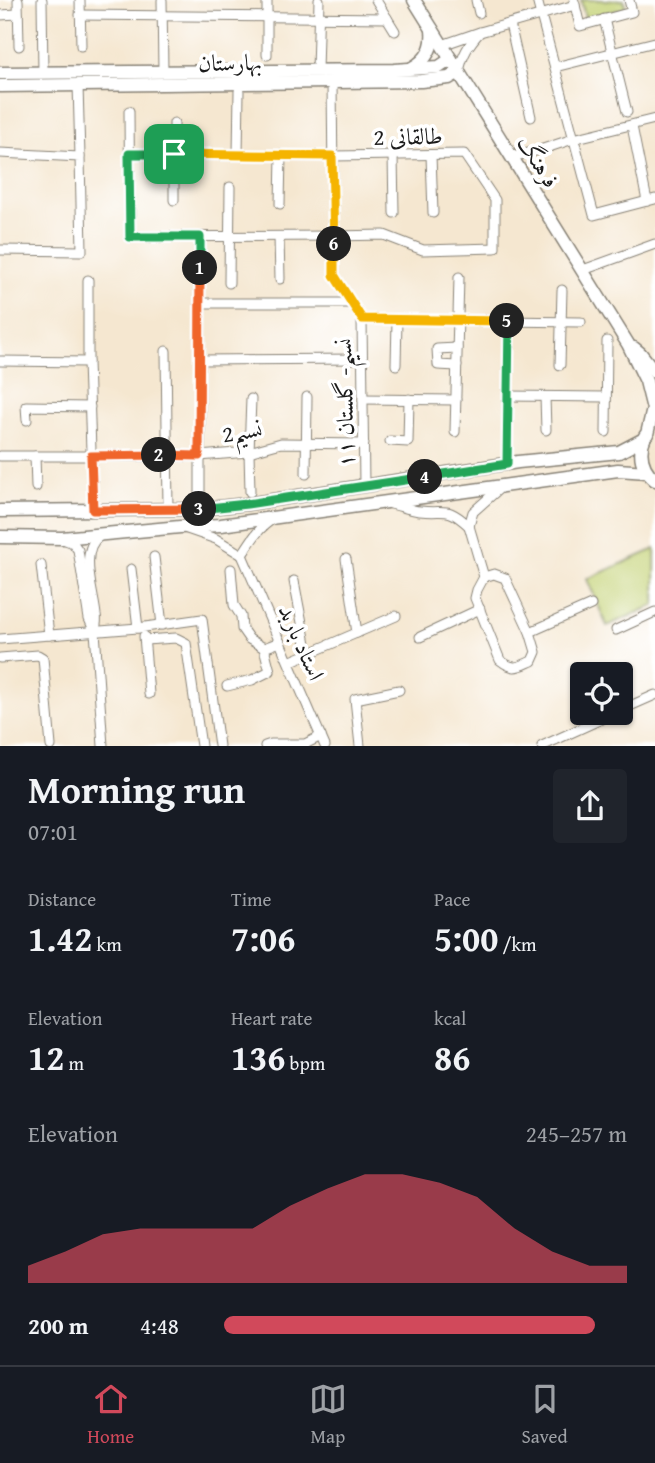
<!DOCTYPE html>
<html lang="en">
<head>
<meta charset="utf-8">
<style>
  :root { --surface:#171b24; --page:#20242c; --text:#f1f3f6; --muted:#9ea1a6; --line:#363941; --accent:#d1495b }
  body { margin:0; font-family:"Gentium Book Plus",Amiri,serif; background:var(--page); color:var(--text); height:100vh; display:flex; flex-direction:column; font-size:26px; white-space:nowrap }
  * { box-sizing:border-box; margin:0 }
  p { font-size:23px; color:var(--muted) }
  .icon { flex:none; width:38px; height:38px; fill:none; stroke:currentColor; stroke-width:2; stroke-linecap:round; stroke-linejoin:round }
  .map { position:relative; height:746px; overflow:hidden }
  .panel { display:flex; flex-direction:column; background:var(--surface); flex:1 }
  .panel>* { flex:none }
  .buttons { position:absolute; left:570px; top:662px; display:grid; gap:14px }
  .buttons a { display:grid; place-items:center; width:63px; height:63px; border-radius:7px; background:var(--surface); box-shadow:0 2px 5px #0004; font-size:35px }
  .pin { position:absolute; display:grid; place-items:center; width:60px; height:60px; color:#fff; margin:-30px; border-radius:14px; box-shadow:0 4px 10px #0006 }
  .km { position:absolute; width:35px; height:35px; margin:-18px; border-radius:50%; background:#222; color:#fff; font-size:19px; line-height:35px; text-align:center }
  .round { display:grid; place-items:center; flex:none; width:74px; height:74px; border-radius:7px; background:var(--page) }
  .head { display:flex; align-items:center; justify-content:space-between; height:119px; padding:0 28px }
  h1 { font-size:38px; font-weight:700; line-height:52px }
  .metrics { display:grid; grid-template-columns:repeat(3,1fr); gap:10px; height:119px; padding:7px 28px }
  .metrics div { display:grid; align-content:center }
  .metrics b { font-size:35px; font-weight:700 }
  .metrics small { font-size:19px; font-weight:400 }
  .metrics p { font-size:19px }
  .chart { height:196px; padding:14px 28px }
  .chart p { display:flex; justify-content:space-between }
  .chart svg { width:100%; height:126px; margin-top:7px; fill:var(--accent); opacity:.7 }
  ul { padding:0 28px; list-style:none; font-size:23px }
  li { display:grid; grid-template-columns:112px 84px 1fr; align-items:center; height:52px }
  li i { height:18px; border-radius:9px; background:var(--accent) }
  .tabs { display:flex; justify-content:space-around; align-items:center; height:98px; border-top:2px solid var(--line); background:var(--surface); font-size:19px; color:var(--muted) }
  .tabs a { display:grid; justify-items:center; gap:4px }
  .tabs .current { color:var(--accent) }
  .map>svg:first-child { display:block }
</style>
</head>
<body>
<div class="map">
<svg width="655" height="746" viewBox="0 0 655 746">
  <rect width="100%" height="100%" fill="#fff"/>
  <filter id="ink" filterUnits="userSpaceOnUse"><feTurbulence type="fractalNoise" baseFrequency=".0143" numOctaves="2"/><feDisplacementMap in="SourceGraphic" scale="14" xChannelSelector="R" yChannelSelector="G"/><feConvolveMatrix kernelMatrix="1 2 1 2 8 2 1 2 1" color-interpolation-filters="sRGB"/></filter>
  <filter id="wash" filterUnits="userSpaceOnUse"><feTurbulence type="fractalNoise" baseFrequency=".00686" numOctaves="4" result="noise"/><feDisplacementMap in="SourceGraphic" scale="28" xChannelSelector="R" yChannelSelector="G"/><feGaussianBlur stdDeviation="1.57" result="paint"/><feColorMatrix in="noise" values="0 0 0 0 0 0 0 0 0 0 0 0 0 0 0 0 0 1.4 0 .05"/><feComposite in="paint" operator="in"/></filter>
  <g filter="url(#wash)">
    <rect width="100%" height="100%" fill="#f5e7d0"/>
    <g fill="#c3d173" stroke="#707648" stroke-width="2">
      <path d="M581,0h43l2,8 -41,10z"/>
      <path d="M655,549v56l-48,21 -20,-47z"/>
    </g>
  </g>
  <g filter="url(#ink)">
    <g fill="none" stroke-linecap="round" stroke-linejoin="round">
      <defs>
        <g id="street">
          <path d="M18,0l1,46"/>
          <path d="M42,0l1,73"/>
          <path d="M80,0l1,46"/>
          <path d="M162,0l1,71"/>
          <path d="M267,0v55"/>
          <path d="M376,0l19,31"/>
          <path d="M476,0l3,13"/>
          <path d="M537,0l57,215 61,-16"/>
          <path d="M574,1l6,25 52,-14 -3,-12"/>
          <path d="M0,15l18,-1"/>
          <path d="M80,15l307,3"/>
          <path d="M604,19l23,93"/>
          <path d="M510,24l21,93"/>
          <path d="M480,32l95,-27"/>
          <path d="M442,45l38,-13c-11,12 -18,23 -21,40"/>
          <path d="M555,67l100,-25"/>
          <path d="M317,70l2,-70"/>
          <path d="M332,82l2,193 28,44"/>
          <path d="M78,85l2,72"/>
          <path d="M129,111l1,126 204,-1 50,-1 39,15 72,-2v-48l-31,-46 -131,2 -204,-2"/>
          <path d="M174,123v77"/>
          <path d="M632,126l15,75"/>
          <path d="M0,153l80,4 2,94 -82,-1"/>
          <path d="M238,155l1,-64"/>
          <path d="M393,155l1,58"/>
          <path d="M431,155l2,58"/>
          <path d="M512,157l28,-7 33,-11 82,-20"/>
          <path d="M280,204l1,-49"/>
          <path d="M279,237l1,42"/>
          <path d="M583,270l72,-26"/>
          <path d="M88,280v82l5,148"/>
          <path d="M229,283l1,-96"/>
          <path d="M201,303h149"/>
          <path d="M362,319l219,3"/>
          <path d="M362,319l2,167"/>
          <path d="M166,351l2,158"/>
          <path d="M201,360l161,-1"/>
          <path d="M0,361l88,1"/>
          <path d="M396,365l1,-45"/>
          <path d="M560,365l2,-75"/>
          <path d="M457,366l-19,-1 -1,-16 20,-1"/>
          <path d="M508,396l98,1"/>
          <path d="M545,397l1,33"/>
          <path d="M363,399l93,1"/>
          <path d="M27,420l-1,-14 64,1"/>
          <path d="M455,432l4,-155"/>
          <path d="M606,432l1,-91"/>
          <path d="M390,441l18,1 1,-43"/>
          <path d="M0,456h199l50,-4 32,-9 83,1"/>
          <path d="M35,456l1,31"/>
          <path d="M507,465l2,-144"/>
          <path d="M306,474l1,-77"/>
          <path d="M250,492l-1,-40 2,-53"/>
          <path d="M391,504c9,2 19,6 29,7 26,3 26,-6 49,15"/>
          <path d="M200,509v-272"/>
          <path d="M469,526l4,-14 27,-24"/>
          <path d="M469,526l15,51"/>
          <path d="M187,529l29,10 26,16"/>
          <path d="M100,536c-22,13 -6,57 -4,79 1,5 0,11 -1,16l8,115"/>
          <path d="M63,539l10,4 5,7 11,69 5,11"/>
          <path d="M242,555l83,191"/>
          <path d="M242,555c9,-14 16,-27 31,-36"/>
          <path d="M154,557l8,68"/>
          <path d="M346,559l11,74"/>
          <path d="M41,565l8,70"/>
          <path d="M131,569l7,59"/>
          <path d="M231,569l3,36 7,11 1,13 7,10 15,9 16,-6"/>
          <path d="M494,574l11,4 25,54 6,20 -4,9c-14,6 -18,10 -32,-1l-25,-62 2,-8 7,-13z"/>
          <path d="M294,581l14,73"/>
          <path d="M616,630l39,-18"/>
          <path d="M530,632l61,-27"/>
          <path d="M144,636l5,58"/>
          <path d="M420,637l60,-28"/>
          <path d="M0,639l138,-11 64,-9 17,127"/>
          <path d="M145,640l31,-2 10,5 15,103"/>
          <path d="M0,658l38,-3 5,3 8,88"/>
          <path d="M289,662l107,-46"/>
          <path d="M227,686l25,-6 18,-9 -6,-23"/>
          <path d="M621,710l34,-15"/>
          <path d="M265,746l6,-2h34l16,-8"/>
          <path d="M360,746l-5,-47 44,-9"/>
          <path d="M542,746l75,-34"/>
        </g>
        <g id="secondary">
          <path d="M414,0l214,344 18,37 7,28 -6,25"/>
          <path d="M412,68c16,-9 22,-21 20,-39"/>
          <path d="M0,73l394,-3 45,-3 12,-8"/>
          <path d="M0,86l421,-5 28,-3 10,-6"/>
          <path d="M634,348l6,5 15,19"/>
          <path d="M645,436c-7,17 -4,32 10,44"/>
          <path d="M0,511l200,-2 47,-5 271,-42 101,-10 25,-13"/>
          <path d="M0,537l62,1 118,-11 41,-2 397,-55 29,2"/>
        </g>
      </defs>
      <use href="#street" stroke="#888276" stroke-width="11"/>
      <use href="#secondary" stroke="#888276" stroke-width="15"/>
      <use href="#street" stroke="#fff" stroke-width="9"/>
      <use href="#secondary" stroke="#fff" stroke-width="12"/>
    </g>
  </g>
  <g fill="none" stroke-linecap="round" stroke-linejoin="round" filter="url(#ink)">
    <defs>
      <path id="split-1" d="M174,154h-45l1,83h70v31"/>
      <path id="split-2" d="M159,455l40,1 1,-188"/>
      <path id="split-3" d="M159,455l-68,1 2,54 106,-1"/>
      <path id="split-4" d="M199,509l48,-5 178,-27"/>
      <path id="split-5" d="M425,477l82,-13 2,-143h-2"/>
      <path id="split-6" d="M334,244v31l28,44 145,2"/>
      <path id="split-7" d="M174,154l158,2 2,88"/>
    </defs>
    <use href="#split-1" stroke="#fff" stroke-width="14"/>
    <use href="#split-2" stroke="#fff" stroke-width="14"/>
    <use href="#split-3" stroke="#fff" stroke-width="14"/>
    <use href="#split-4" stroke="#fff" stroke-width="14"/>
    <use href="#split-5" stroke="#fff" stroke-width="14"/>
    <use href="#split-6" stroke="#fff" stroke-width="14"/>
    <use href="#split-7" stroke="#fff" stroke-width="14"/>
    <use href="#split-1" stroke="#22a559" stroke-width="9"/>
    <use href="#split-2" stroke="#f0652b" stroke-width="9"/>
    <use href="#split-3" stroke="#f0652b" stroke-width="9"/>
    <use href="#split-4" stroke="#22a559" stroke-width="9"/>
    <use href="#split-5" stroke="#22a559" stroke-width="9"/>
    <use href="#split-6" stroke="#f5b400" stroke-width="9"/>
    <use href="#split-7" stroke="#f5b400" stroke-width="9"/>
  </g>
  <g text-anchor="middle" dominant-baseline="central" stroke-width="7" stroke-linejoin="round" paint-order="stroke">
    <g font-size="23" fill="#1c1c1c" stroke="#fff">
      <text transform="translate(230 62) rotate(-1)">بهارستان</text>
      <text transform="translate(408 136) rotate(-1)">طالقانی 2</text>
      <text transform="translate(539 161) rotate(58)">فرهنگ</text>
      <text transform="translate(344 403) rotate(-91)">نسیم- گلستان ۱۱</text>
      <text transform="translate(242 431) rotate(-9)">نسیم2</text>
      <text transform="translate(302 642) rotate(66)">استاد باربد</text>
    </g>
  </g>
</svg>
<div class="buttons">
<a><svg class="icon" aria-label="locate" viewBox="0 0 24 24"><circle cx="12" cy="12" r="6"/><path d="M12 2v4M12 18v4M2 12h4M18 12h4"/></svg></a>
</div>
<div class="pin" style="left:174px;top:154px;background:#1e9e55"><svg class="icon" aria-label="arrive" viewBox="0 0 24 24"><path d="M6 21V4h12l-3 4 3 4H6"/></svg></div>
<b class="km" style="left:200px;top:268px">1</b>
<b class="km" style="left:159px;top:455px">2</b>
<b class="km" style="left:199px;top:509px">3</b>
<b class="km" style="left:425px;top:477px">4</b>
<b class="km" style="left:507px;top:321px">5</b>
<b class="km" style="left:334px;top:244px">6</b>
</div>
<section class="panel">
<div class="head"><div><h1>Morning run</h1><p>07:01</p></div><a class="round"><svg class="icon" aria-label="share" viewBox="0 0 24 24"><path d="M12 15V3M7 8l5-5 5 5M5 13v7h14v-7"/></svg></a></div>
<div class="metrics">
<div><p>Distance</p><b>1.42<small> km</small></b></div>
<div><p>Time</p><b>7:06</b></div>
<div><p>Pace</p><b>5:00<small> /km</small></b></div>
</div>
<div class="metrics">
<div><p>Elevation</p><b>12<small> m</small></b></div>
<div><p>Heart rate</p><b>136<small> bpm</small></b></div>
<div><p>kcal</p><b>86</b></div>
</div>
<div class="chart"><p><span>Elevation</span>245–257 m</p>
<svg viewBox="0 0 160 44" preserveAspectRatio="none"><path d="M0 44V38L10 33L20 27L30 25L40 25L50 25L60 25L70 17L80 11L90 6L100 6L110 9L120 14L130 25L140 33L150 38L160 38V44z"/></svg>
</div>
<ul>
<li><b>200 m</b>4:48<i style="width:92%"></i></li>
</ul>
</section>
<nav class="tabs">
<a class="current"><svg class="icon" aria-label="home" viewBox="0 0 24 24"><path d="M3 11l9-7 9 7M6 9v11h12V9"/></svg>Home</a>
<a><svg class="icon" aria-label="map" viewBox="0 0 24 24"><path d="M3 6l6-2 6 2 6-2v14l-6 2-6-2-6 2zM9 4v14M15 6v14"/></svg>Map</a>
<a><svg class="icon" aria-label="saved" viewBox="0 0 24 24"><path d="M7 4h10v16l-5-4-5 4z"/></svg>Saved</a>
</nav>
</body>
</html>
